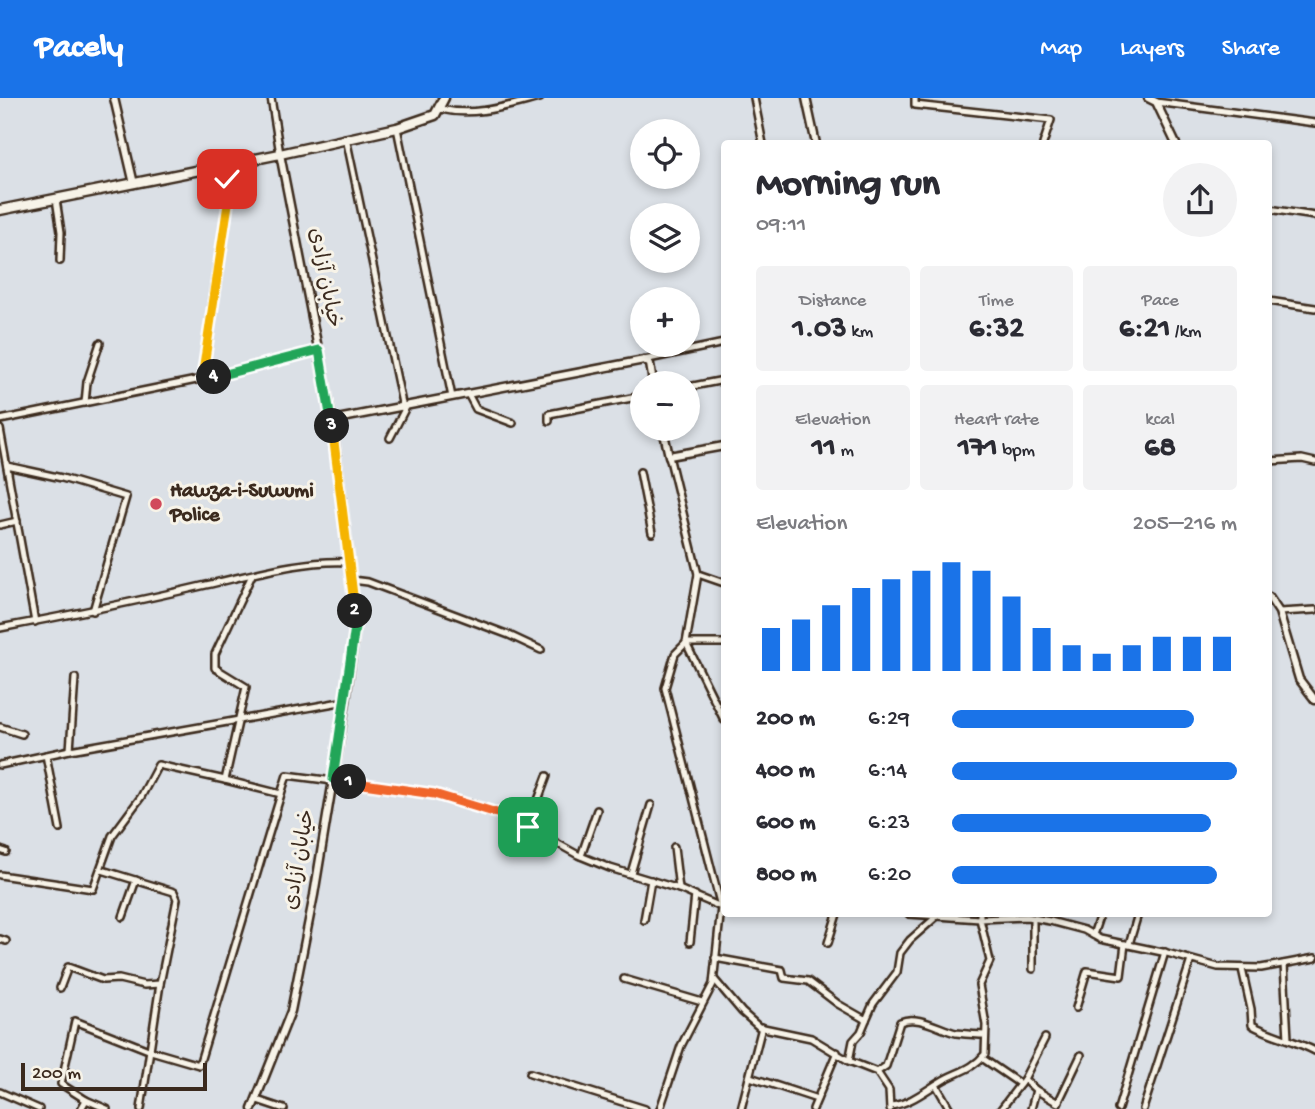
<!DOCTYPE html>
<html lang="en">
<head>
<meta charset="utf-8">
<style>
  :root { --surface:#fff; --page:#f2f2f3; --text:#2b2b33; --muted:#7c7c81; --accent:#1a73e8 }
  body { margin:0; font-family:"Gochi Hand","Playpen Sans Arabic",sans-serif; background:var(--page); color:var(--text); height:100vh; display:flex; flex-direction:column; font-size:26px; white-space:nowrap }
  * { box-sizing:border-box; margin:0 }
  p { font-size:23px; color:var(--muted) }
  .icon { flex:none; width:38px; height:38px; fill:none; stroke:currentColor; stroke-width:2; stroke-linecap:round; stroke-linejoin:round }
  .map { position:relative; flex:1; overflow:hidden }
  .panel { position:absolute; left:721px; top:42px; width:551px; height:777px; display:flex; flex-direction:column; background:var(--surface); border-radius:7px; box-shadow:0 4px 10px #0003 }
  .panel>* { flex:none }
  .buttons { position:absolute; left:630px; top:21px; display:grid; gap:14px }
  .buttons a { display:grid; place-items:center; width:70px; height:70px; border-radius:50%; background:var(--surface); box-shadow:0 4px 10px #0003; font-size:35px }
  .scale { position:absolute; left:21px; bottom:18px; width:186px; box-sizing:border-box; padding-left:7px; border:4px solid #3b2a1e; border-top:0; font-size:19px; line-height:24px; white-space:nowrap; color:#3b2a1e; -webkit-text-stroke:5px #f7f3e8; paint-order:stroke }
  .pin { position:absolute; display:grid; place-items:center; width:60px; height:60px; color:#fff; margin:-30px; border-radius:14px; box-shadow:0 4px 10px #0006 }
  .km { position:absolute; width:35px; height:35px; margin:-18px; border-radius:50%; background:#222; color:#fff; font-size:19px; line-height:35px; text-align:center }
  .round { display:grid; place-items:center; flex:none; width:74px; height:74px; border-radius:37px; background:var(--page) }
  .headline { display:flex; align-items:center; justify-content:space-between; height:119px; padding:0 35px }
  h1 { font-size:38px; font-weight:700; line-height:52px }
  .stats { display:grid; grid-template-columns:repeat(3,1fr); gap:10px; height:119px; padding:7px 35px }
  .stats div { display:grid; align-content:center; border-radius:7px; background:var(--page); text-align:center }
  .stats b { font-size:30px; font-weight:700 }
  .stats small { font-size:19px; font-weight:400 }
  .stats p { font-size:19px }
  .chart { height:196px; padding:14px 35px }
  .chart p { display:flex; justify-content:space-between }
  .chart svg { width:100%; height:126px; margin-top:7px; stroke:var(--accent); stroke-width:6 }
  ul { padding:0 35px; list-style:none; font-size:23px }
  li { display:grid; grid-template-columns:112px 84px 1fr; align-items:center; height:52px }
  li i { height:18px; border-radius:9px; background:var(--accent) }
  header { display:flex; align-items:center; gap:42px; box-sizing:border-box; height:98px; padding:0 35px; background:var(--accent); color:#fff }
  header strong { font-size:33px }
  nav { display:flex; gap:38px; margin-inline-start:auto; font-size:24px }
  .map>svg:first-child { display:block }
</style>
</head>
<body>
<header>
<strong>Pacely</strong>
<nav><a>Map</a><a>Layers</a><a>Share</a></nav>
</header>
<div class="map">
<svg width="1315" height="1011" viewBox="0 0 1315 1011">
  <rect width="100%" height="100%" fill="#dbe0e6"/>
  <filter id="ink" filterUnits="userSpaceOnUse"><feTurbulence type="fractalNoise" baseFrequency=".0143" numOctaves="2"/><feDisplacementMap in="SourceGraphic" scale="14" xChannelSelector="R" yChannelSelector="G"/><feConvolveMatrix kernelMatrix="1 2 1 2 8 2 1 2 1" color-interpolation-filters="sRGB"/></filter>
  <g filter="url(#ink)">
    <g fill="none" stroke-linecap="round" stroke-linejoin="round">
      <defs>
        <g id="minor">
          <path d="M271,0l9,56"/>
          <path d="M754,0l9,46"/>
          <path d="M915,0v7l136,15 -8,24"/>
          <path d="M1156,4l159,21"/>
          <path d="M440,11c34,8 67,-3 100,-11"/>
          <path d="M397,30l55,269"/>
          <path d="M346,40l57,270"/>
          <path d="M56,101l5,33 -1,29"/>
          <path d="M1269,111l46,7"/>
          <path d="M1269,203l46,7"/>
          <path d="M644,262l80,-17"/>
          <path d="M202,281l26,-175 -3,-39"/>
          <path d="M688,289l36,-7"/>
          <path d="M468,296l8,15 37,14"/>
          <path d="M85,305l2,-21 13,-39"/>
          <path d="M0,322l221,-45 98,-25"/>
          <path d="M549,323v-7l93,-18"/>
          <path d="M0,331l35,193"/>
          <path d="M390,340l16,-31"/>
          <path d="M1269,363l33,-2 13,3"/>
          <path d="M7,368l55,12 64,19 -33,114"/>
          <path d="M640,374l12,61"/>
          <path d="M0,427l17,-4"/>
          <path d="M698,476l26,9"/>
          <path d="M252,477l-37,79v14l31,19 -21,93 56,14 6,-19 147,19 43,12 51,21 50,28 32,13 69,21 42,18"/>
          <path d="M352,482l16,2 141,53 32,15"/>
          <path d="M1279,514l36,-2"/>
          <path d="M0,530c69,-13 138,-27 206,-43 45,-10 98,-26 143,-23"/>
          <path d="M686,545l38,77"/>
          <path d="M686,545h38"/>
          <path d="M0,629l22,7"/>
          <path d="M70,652l5,-72"/>
          <path d="M46,657l14,74"/>
          <path d="M0,667l70,-15 276,-49"/>
          <path d="M528,729l19,-51"/>
          <path d="M674,749l5,42"/>
          <path d="M0,752l6,2"/>
          <path d="M581,758l16,-46"/>
          <path d="M102,772l72,22 3,7 -17,85 -19,125"/>
          <path d="M631,775l20,-68"/>
          <path d="M0,777l93,14 19,-53 29,-39 17,-32 67,15"/>
          <path d="M909,816l71,5v-5"/>
          <path d="M123,819l13,-37"/>
          <path d="M1033,820v51"/>
          <path d="M644,822l7,-40"/>
          <path d="M1093,837l7,-21"/>
          <path d="M0,841l6,2"/>
          <path d="M690,844l5,-47"/>
          <path d="M828,845l9,-29"/>
          <path d="M1129,846l9,-30"/>
          <path d="M715,860l67,12 2,8 24,3 30,23 28,16 7,-16 24,-32 3,-19 10,-13 26,-23 -4,-3"/>
          <path d="M1284,866l4,75"/>
          <path d="M1242,871l9,40 1,16c20,11 42,15 63,26"/>
          <path d="M624,881l78,23"/>
          <path d="M714,881l28,33 17,15 52,11 38,23 28,11 9,-6 14,-44c18,-8 39,7 56,11 10,1 20,2 29,2"/>
          <path d="M60,890l8,-21 35,13 16,-1 25,6 16,-1"/>
          <path d="M1076,910l11,-37 34,5 4,-32"/>
          <path d="M982,960l38,26"/>
          <path d="M849,963l4,-20 8,-9 5,-12"/>
          <path d="M877,974l12,18 1,19"/>
          <path d="M530,975l115,36"/>
          <path d="M750,979l67,22"/>
          <path d="M1024,981l12,11 -5,19"/>
          <path d="M936,987l14,24"/>
          <path d="M1036,992l22,13 23,-48"/>
          <path d="M0,994l39,17"/>
          <path d="M86,1002l21,9"/>
          <path d="M257,1002l27,9"/>
          <path d="M891,1008c22,-3 37,-18 56,-28 14,-7 27,-10 38,-24l1,-29 -7,-40 11,-24 -10,-42 47,-2 23,4 34,9 16,9 67,14 51,14 43,1 54,-10"/>
          <path d="M81,1011l5,-9 -25,-16 14,-63 76,30 48,14 82,-271"/>
          <path d="M660,1011l21,-63 32,-62 8,-77 -56,-219 10,-34 11,-11 12,-69 -29,-118"/>
          <path d="M741,1011l21,-82"/>
          <path d="M813,1011l24,-57"/>
          <path d="M1001,1011l23,-30 21,-41"/>
          <path d="M1118,1011l47,-157"/>
          <path d="M1143,1011l48,-149"/>
        </g>
        <g id="tertiary">
          <path d="M114,0l20,86"/>
          <path d="M806,0l10,46"/>
          <path d="M1148,0l8,4 20,42"/>
          <path d="M332,322l312,-60 6,4 3,19"/>
          <path d="M663,331l6,27 55,-10"/>
          <path d="M1269,499l10,15 20,67 16,21"/>
          <path d="M252,1011l39,-98 23,-116 32,-194 10,-81 -24,-200 -52,-266"/>
        </g>
        <path id="trunk" d="M0,112l280,-56 117,-26 38,-13 9,-17"/>
      </defs>
      <use href="#minor" stroke="#3b2a1e" stroke-width="10"/>
      <use href="#tertiary" stroke="#3b2a1e" stroke-width="11"/>
      <use href="#trunk" stroke="#3b2a1e" stroke-width="13"/>
      <use href="#minor" stroke="#f7f3e8" stroke-width="5"/>
      <use href="#tertiary" stroke="#f7f3e8" stroke-width="6"/>
      <use href="#trunk" stroke="#f7f3e8" stroke-width="8"/>
    </g>
  </g>
  <g fill="none" stroke-linecap="round" stroke-linejoin="round" filter="url(#ink)">
    <defs>
      <path id="split-1" d="M349,684l85,12 66,20 28,13"/>
      <path id="split-2" d="M349,684l-16,-3 23,-159 -1,-9"/>
      <path id="split-3" d="M332,328l23,185"/>
      <path id="split-4" d="M214,279l105,-27 13,76"/>
      <path id="split-5" d="M214,279l-12,2 26,-175 -1,-25"/>
    </defs>
    <use href="#split-1" stroke="#fff" stroke-width="14"/>
    <use href="#split-2" stroke="#fff" stroke-width="14"/>
    <use href="#split-3" stroke="#fff" stroke-width="14"/>
    <use href="#split-4" stroke="#fff" stroke-width="14"/>
    <use href="#split-5" stroke="#fff" stroke-width="14"/>
    <use href="#split-1" stroke="#f0652b" stroke-width="9"/>
    <use href="#split-2" stroke="#22a559" stroke-width="9"/>
    <use href="#split-3" stroke="#f5b400" stroke-width="9"/>
    <use href="#split-4" stroke="#22a559" stroke-width="9"/>
    <use href="#split-5" stroke="#f5b400" stroke-width="9"/>
  </g>
  <circle fill="#d1495b" stroke="#f7f3e8" stroke-width="2.5" cx="156" cy="406" r="7"/>
  <g text-anchor="middle" dominant-baseline="central" stroke-width="6" stroke-linejoin="round" paint-order="stroke">
    <g font-size="21" fill="#3b2a1e" stroke="#f7f3e8">
      <text transform="translate(323 180) rotate(79)">خیابان آزادی</text>
      <text transform="translate(301 762) rotate(-80)">خیابان آزادی</text>
    </g>
    <g font-size="21" font-weight="bold" fill="#3b2a1e" stroke="#f7f3e8" text-anchor="start">
      <text x="170" y="394">Hawza-i-Suwumi<tspan x="170" dy="24">Police</tspan></text>
    </g>
  </g>
</svg>
<div class="buttons">
<a><svg class="icon" aria-label="locate" viewBox="0 0 24 24"><circle cx="12" cy="12" r="6"/><path d="M12 2v4M12 18v4M2 12h4M18 12h4"/></svg></a>
<a><svg class="icon" aria-label="layers" viewBox="0 0 24 24"><path d="M12 4l9 5-9 5-9-5zM3 14l9 5 9-5"/></svg></a>
<a>+</a>
<a>−</a>
</div>
<div class="scale">200 m</div>
<div class="pin" style="left:528px;top:729px;background:#1e9e55"><svg class="icon" aria-label="arrive" viewBox="0 0 24 24"><path d="M6 21V4h12l-3 4 3 4H6"/></svg></div>
<div class="pin" style="left:227px;top:81px;background:#d93025"><svg class="icon" aria-label="check" viewBox="0 0 24 24"><path d="M5 12l5 5 9-10"/></svg></div>
<b class="km" style="left:349px;top:684px">1</b>
<b class="km" style="left:355px;top:513px">2</b>
<b class="km" style="left:332px;top:328px">3</b>
<b class="km" style="left:214px;top:279px">4</b>
<section class="panel">
<div class="headline"><div><h1>Morning run</h1><p>09:11</p></div><a class="round"><svg class="icon" aria-label="share" viewBox="0 0 24 24"><path d="M12 15V3M7 8l5-5 5 5M5 13v7h14v-7"/></svg></a></div>
<div class="stats">
<div><p>Distance</p><b>1.03<small> km</small></b></div>
<div><p>Time</p><b>6:32</b></div>
<div><p>Pace</p><b>6:21<small> /km</small></b></div>
</div>
<div class="stats">
<div><p>Elevation</p><b>11<small> m</small></b></div>
<div><p>Heart rate</p><b>171<small> bpm</small></b></div>
<div><p>kcal</p><b>68</b></div>
</div>
<div class="chart"><p><span>Elevation</span>205–216 m</p>
<svg viewBox="0 0 160 44" preserveAspectRatio="none"><path d="M5 44V29M15 44V26M25 44V21M35 44V15M45 44V12M55 44V9M65 44V6M75 44V9M85 44V18M95 44V29M105 44V35M115 44V38M125 44V35M135 44V32M145 44V32M155 44V32"/></svg>
</div>
<ul>
<li><b>200 m</b>6:29<i style="width:85%"></i></li>
<li><b>400 m</b>6:14<i style="width:100%"></i></li>
<li><b>600 m</b>6:23<i style="width:91%"></i></li>
<li><b>800 m</b>6:20<i style="width:93%"></i></li>
</ul>
</section>
</div>
</body>
</html>
